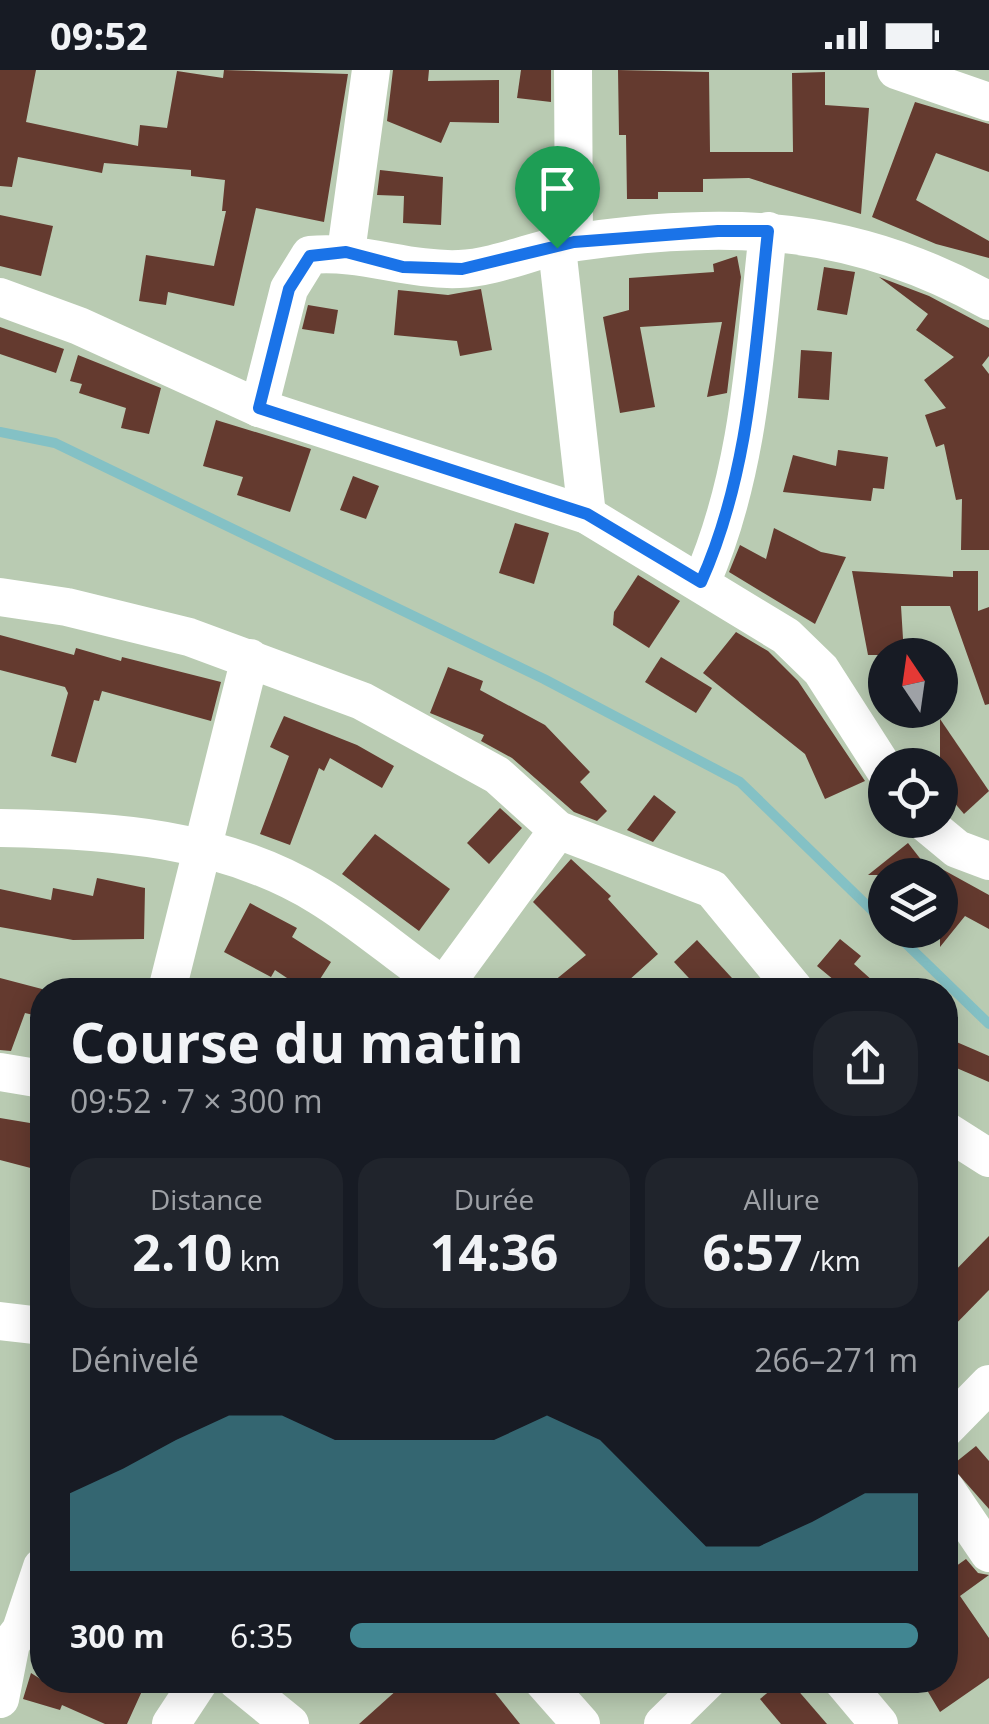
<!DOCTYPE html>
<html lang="fr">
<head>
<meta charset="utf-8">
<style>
  :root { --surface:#171b24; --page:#20242c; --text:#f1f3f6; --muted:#9ea1a6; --accent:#418692 }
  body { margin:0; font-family:"Open Sans",sans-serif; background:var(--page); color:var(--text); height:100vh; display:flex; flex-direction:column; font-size:38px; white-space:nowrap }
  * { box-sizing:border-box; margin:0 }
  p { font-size:32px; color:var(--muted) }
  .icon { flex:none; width:55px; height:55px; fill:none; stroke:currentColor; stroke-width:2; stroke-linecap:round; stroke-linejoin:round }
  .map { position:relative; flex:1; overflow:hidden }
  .drawer { position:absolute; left:30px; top:908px; width:928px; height:715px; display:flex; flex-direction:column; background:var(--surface); border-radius:40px; box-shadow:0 5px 25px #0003 }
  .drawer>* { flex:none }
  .needle { width:65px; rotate:347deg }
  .buttons { position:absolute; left:868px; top:568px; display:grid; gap:20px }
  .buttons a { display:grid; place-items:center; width:90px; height:90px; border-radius:50%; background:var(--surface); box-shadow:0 5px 25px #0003; font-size:50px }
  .pin { position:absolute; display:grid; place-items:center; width:85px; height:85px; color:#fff; margin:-102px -42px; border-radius:50% 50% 50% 0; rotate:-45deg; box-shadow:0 0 10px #0007 }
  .pin .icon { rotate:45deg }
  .round { display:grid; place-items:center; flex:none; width:105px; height:105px; border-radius:40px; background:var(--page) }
  .head { display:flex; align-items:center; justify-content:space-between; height:170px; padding:0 40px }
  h1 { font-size:55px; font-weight:700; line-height:75px }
  .stats { display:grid; grid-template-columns:repeat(3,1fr); gap:15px; height:170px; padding:10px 40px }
  .stats div { display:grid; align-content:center; border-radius:25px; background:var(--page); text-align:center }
  .stats b { font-size:50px; font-weight:700 }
  .stats small { font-size:28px; font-weight:400 }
  .stats p { font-size:28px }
  .chart { height:280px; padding:20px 40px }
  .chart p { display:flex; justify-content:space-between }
  .chart svg { width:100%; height:180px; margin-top:10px; fill:var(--accent); opacity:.7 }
  ul { padding:0 40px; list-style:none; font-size:32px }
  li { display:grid; grid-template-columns:160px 120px 1fr; align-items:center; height:75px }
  li i { height:25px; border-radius:12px; background:var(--accent) }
  .status { display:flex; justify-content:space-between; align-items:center; height:70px; padding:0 50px; background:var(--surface); direction:ltr }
  .status svg { height:28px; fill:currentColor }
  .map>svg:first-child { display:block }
</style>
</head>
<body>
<div class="status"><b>09:52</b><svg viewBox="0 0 49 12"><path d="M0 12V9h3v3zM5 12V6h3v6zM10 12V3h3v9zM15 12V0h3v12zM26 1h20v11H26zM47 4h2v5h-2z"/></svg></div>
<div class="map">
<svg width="989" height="1654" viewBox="0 0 989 1654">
  <rect width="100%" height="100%" fill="#dbe2e9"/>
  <path fill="#b9cbb2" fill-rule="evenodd" d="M0,0h989v1654h-989zM885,585h55v55h-55zM885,695h55v55h-55zM885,805h55v55h-55zM42,920h903v690h-903z"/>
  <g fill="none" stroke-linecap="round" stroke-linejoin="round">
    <g stroke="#84c1c5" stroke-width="10">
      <path d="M0,362l55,11 489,236 196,103 145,141"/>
      <path d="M892,860l97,94"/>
    </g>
  </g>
  <g fill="#643a2f">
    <path d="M0,0h36l-10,52 112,24 2,-21 27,3 10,-57 46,7 1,-8 124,4 -24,148 -68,-14 -22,98 -66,-14 -2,13 -27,-4 7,-46 68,11 12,-55h-4l3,-31 -34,-4v-6l-87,-7 -2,10 -84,-16 -6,30 -12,-1z"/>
    <path d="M393,0h36l-1,11 71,-1v43l-49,-1 -9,21 -54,-22z"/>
    <path d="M521,0h30v32l-34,-4z"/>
    <path d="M618,0l91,2 1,80h83l-1,-79 33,-1v33l44,3 -8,106 -112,-36 -46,1v13h-45v7h-31l-1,-64h-7z"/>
    <path d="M915,32l74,22v48l-53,-19 -20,47 73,41v17l-53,-14 -64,-27z"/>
    <path d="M380,100l63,7 -2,48 -38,-2 1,-27 -27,-1z"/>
    <path d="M0,145l53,11 -12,50 -41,-10z"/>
    <path d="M737,186l4,21 -14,116 -20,4 15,-75 -82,5 15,80 -35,6 -17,-96 26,-7v-32l85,-6 -1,-8z"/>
    <path d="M824,197l31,5 -8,43 -30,-5z"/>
    <path d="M879,207l50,19 60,32v28l-7,9 7,9v176h-28l1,-51 -6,1 -12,-56 -8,3 -11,-32 21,-7 -22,-28 30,-23 -38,-27 12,-16z"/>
    <path d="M481,219l11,61 -32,6 -3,-15 -63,-6 4,-45 50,5z"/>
    <path d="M308,235l30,5 -4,24 -32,-5z"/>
    <path d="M0,257l64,22 -8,24 -56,-19z"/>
    <path d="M801,280l31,2 -3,48 -31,-2z"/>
    <path d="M78,285l83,33 -12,46 -28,-6 5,-20 -47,-15 3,-9 -12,-3z"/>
    <path d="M216,350l95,29 -21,63 -53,-17 6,-18 -40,-11z"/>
    <path d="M838,380l50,7 -4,32 -11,-1 -2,13 -88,-9 10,-37 43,11z"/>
    <path d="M353,406l26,10 -13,33 -26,-9z"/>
    <path d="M515,453l34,10 -15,51 -35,-11z"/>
    <path d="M774,458l47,24 25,5 -31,67 -86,-52 11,-27 26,14z"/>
    <path d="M852,501l101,6v-6h25v40l11,-4v97l-4,1 -35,-99h-49l3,49h-36z"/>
    <path d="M638,505l42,26 -31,47 -36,-23 1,-13z"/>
    <path d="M736,562l32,19 30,30 67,100 -40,18 -20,-45 -102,-81z"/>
    <path d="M0,565l74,20 2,-7 45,13 1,-4 99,25 -10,39 -109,-30 -3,10 -5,-1 -18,63 -25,-7 17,-63 -3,-6 -65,-17z"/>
    <path d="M661,587l51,31 -16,25 -51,-31z"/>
    <path d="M448,597l35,14 -3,9 65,35 45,47 -10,10 27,29 -10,10 -23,-9 -62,-54 -31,-17 3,-6 -54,-22z"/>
    <path d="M284,646l73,29 37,21 -12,22 -52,-30 -6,13 -5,-3 -29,77 -30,-11 29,-78 -19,-9z"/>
    <path d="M940,649l49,72 -25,23 -24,-28z"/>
    <path d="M654,725l22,17 -23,30 -26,-12z"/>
    <path d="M500,738l22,20 -33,36 -22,-21z"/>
    <path d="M375,764l75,55 -31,42 -77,-57z"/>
    <path d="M908,773l25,32h-65z"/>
    <path d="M571,789l40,37 -3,3 50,55 -40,36h-75l43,-35 -53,-53z"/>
    <path d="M940,798l49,27v34l-24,-13 -25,31z"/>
    <path d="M97,808l48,10 -1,51 -71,1 -73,-13v-38l51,11 2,-12 40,8z"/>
    <path d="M250,833l47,25 -5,9 39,25 -18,28h-8l-30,-20 -4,7 -47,-25z"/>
    <path d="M840,869l21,17 -7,8 29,26h-37l-29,-24z"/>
    <path d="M697,870l46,50h-43l-26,-28z"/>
    <path d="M0,908l42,11v28l-17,-4 -14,38 -11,-1z"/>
    <path d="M945,967l44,19v26l-44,-19z"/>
    <path d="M0,1048l42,7v46l-42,-11z"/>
    <path d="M989,1166v54l-44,45v-54z"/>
    <path d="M976,1376l13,15v48l-38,-43z"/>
    <path d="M966,1489l12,14 11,2 -29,21 29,42v40l-49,34 -19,-32h24v-106z"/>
    <path d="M31,1603l11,7h75l25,11 -15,33h-22l-43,-19 -2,5 -37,-11z"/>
    <path d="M408,1610h77l35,44h-161z"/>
    <path d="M783,1610h6l38,44h-46l-21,-25z"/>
  </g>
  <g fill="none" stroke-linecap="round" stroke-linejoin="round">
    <g stroke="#fff" stroke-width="38">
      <path d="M573,0l1,172"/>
      <path d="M896,0l93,32"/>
      <path d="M557,178l30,267"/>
      <path d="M346,182l25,-182"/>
      <path d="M0,227l79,29 180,82 328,107 199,121 35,34 64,100"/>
      <path d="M259,338l30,-119 21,-34c51,-5 97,16 149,14 41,-2 80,-22 119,-27 152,-22 275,-17 411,59"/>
      <path d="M701,513c49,-111 54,-234 67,-352"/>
      <path d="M0,527l67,10 122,30 173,64 135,74 61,55 154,59 83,101"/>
      <path d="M922,750l35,29 32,12"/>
      <path d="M0,758c109,2 223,9 319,68 46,28 86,65 131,94"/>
      <path d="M444,916l114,-156"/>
      <path d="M167,920l83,-332"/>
      <path d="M0,1002l42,7"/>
      <path d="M945,1060l44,28"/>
      <path d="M0,1251l42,5"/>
      <path d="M945,1359l44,-45"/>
      <path d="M945,1418l44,65"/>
      <path d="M236,1610l54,44"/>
      <path d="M542,1610l39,44"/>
      <path d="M842,1610l37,44"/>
      <path d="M0,1629l11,-56 10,-13 21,-63"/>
      <path d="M171,1654l29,-44"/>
      <path d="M663,1654l45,-44"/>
    </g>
  </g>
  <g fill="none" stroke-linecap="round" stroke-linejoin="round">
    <defs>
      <path id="route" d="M718,161h50c-13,118 -18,242 -67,351l-114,-68 -328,-106 30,-119 21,-33 36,-4 57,15 59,2 112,-27z"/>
    </defs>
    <use href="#route" stroke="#fff" stroke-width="20"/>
    <use href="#route" stroke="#1a73e8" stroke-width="12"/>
  </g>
</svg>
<div class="buttons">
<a><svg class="needle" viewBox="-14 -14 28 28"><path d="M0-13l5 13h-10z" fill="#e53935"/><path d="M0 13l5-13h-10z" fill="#9ea1a6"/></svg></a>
<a><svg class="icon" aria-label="locate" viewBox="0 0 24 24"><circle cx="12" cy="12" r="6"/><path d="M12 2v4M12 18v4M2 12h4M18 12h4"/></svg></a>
<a><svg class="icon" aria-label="layers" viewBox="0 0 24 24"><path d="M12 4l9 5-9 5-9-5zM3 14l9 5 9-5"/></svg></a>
</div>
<div class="pin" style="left:557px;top:178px;background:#1e9e55"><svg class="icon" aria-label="arrive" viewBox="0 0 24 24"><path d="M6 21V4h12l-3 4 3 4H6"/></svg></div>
<section class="drawer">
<div class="head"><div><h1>Course du matin</h1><p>09:52 · 7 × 300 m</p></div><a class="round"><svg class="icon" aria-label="share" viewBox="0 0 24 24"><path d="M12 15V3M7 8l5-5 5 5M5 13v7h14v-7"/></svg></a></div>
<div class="stats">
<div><p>Distance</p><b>2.10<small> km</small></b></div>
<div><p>Durée</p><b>14:36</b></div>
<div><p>Allure</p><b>6:57<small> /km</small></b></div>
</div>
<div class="chart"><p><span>Dénivelé</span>266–271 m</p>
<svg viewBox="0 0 160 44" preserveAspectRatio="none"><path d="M0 44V25L10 19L20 12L30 6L40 6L50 12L60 12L70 12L80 12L90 6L100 12L110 25L120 38L130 38L140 32L150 25L160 25V44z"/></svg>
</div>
<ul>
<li><b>300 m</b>6:35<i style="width:100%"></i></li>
</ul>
</section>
</div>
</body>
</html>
